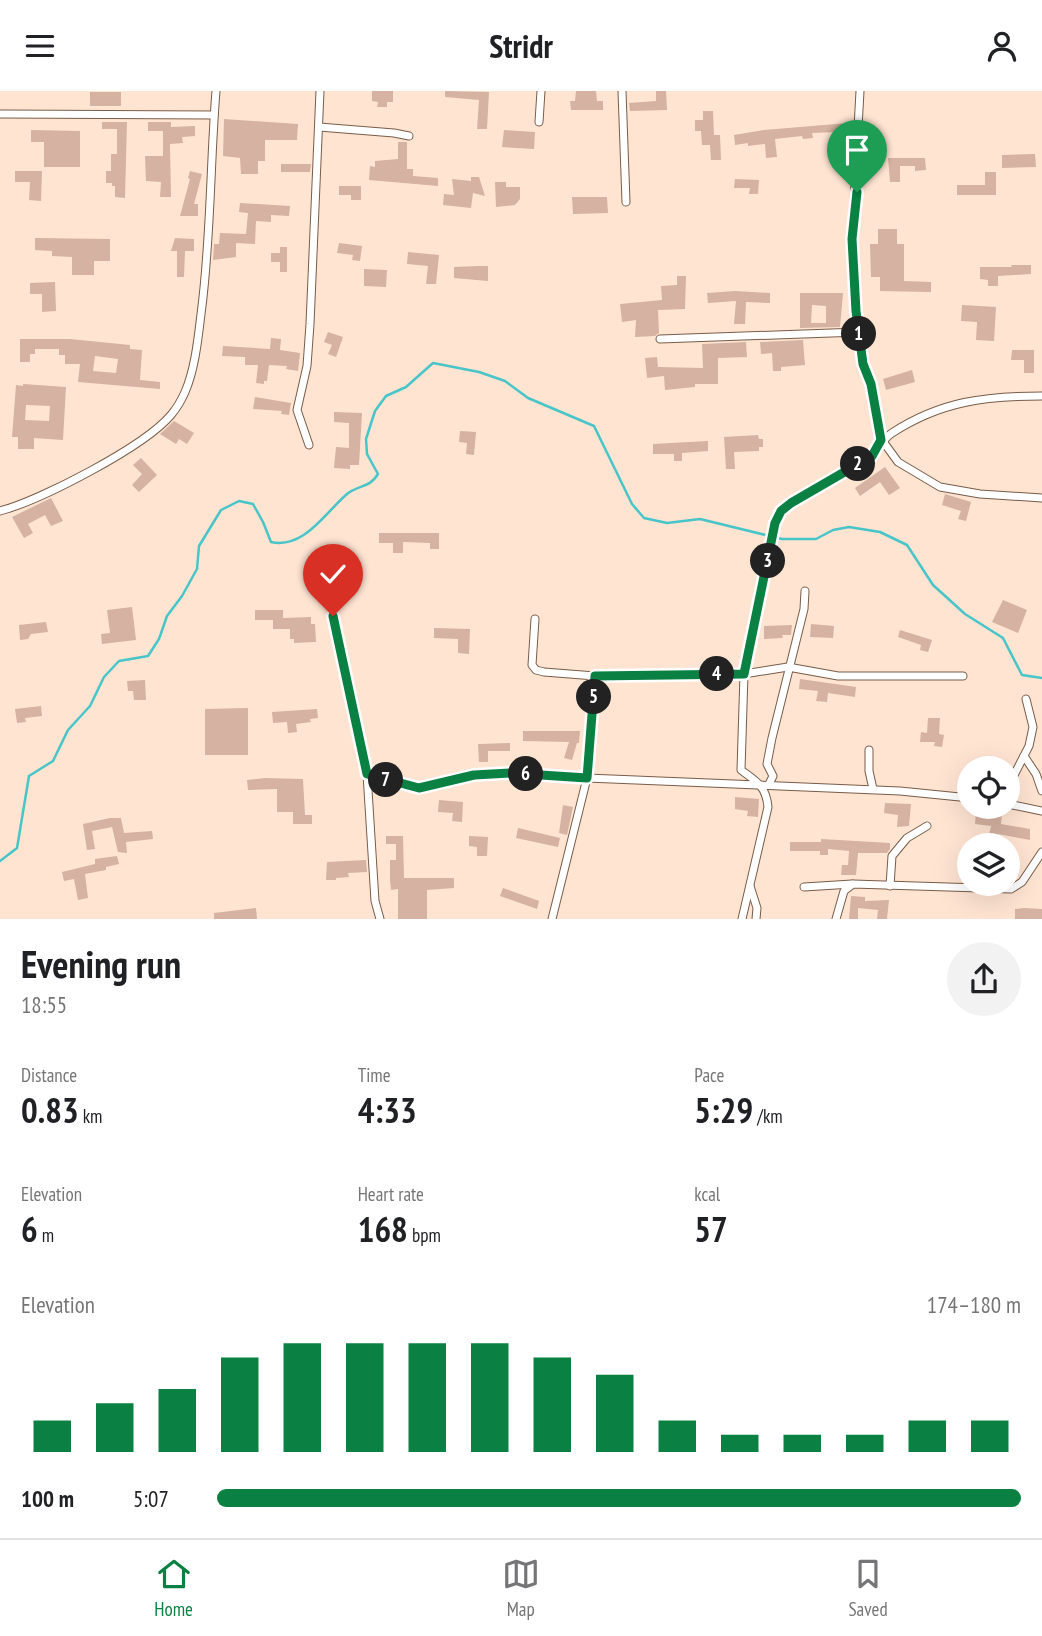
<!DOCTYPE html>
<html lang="en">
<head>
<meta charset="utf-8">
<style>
  :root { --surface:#fff; --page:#f2f2f2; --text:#202124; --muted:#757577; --line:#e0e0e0; --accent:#0b8043 }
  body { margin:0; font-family:"PT Sans Narrow",sans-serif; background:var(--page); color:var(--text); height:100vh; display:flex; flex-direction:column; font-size:26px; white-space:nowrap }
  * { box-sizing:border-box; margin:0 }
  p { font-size:23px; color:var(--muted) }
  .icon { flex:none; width:38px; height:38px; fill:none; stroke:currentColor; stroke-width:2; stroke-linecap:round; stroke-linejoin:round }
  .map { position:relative; height:828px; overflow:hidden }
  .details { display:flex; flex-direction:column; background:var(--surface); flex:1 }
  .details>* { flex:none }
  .controls { position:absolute; left:957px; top:665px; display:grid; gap:14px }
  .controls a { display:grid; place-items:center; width:63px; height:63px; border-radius:50%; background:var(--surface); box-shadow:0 7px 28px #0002; font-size:35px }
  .pin { position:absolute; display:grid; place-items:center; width:60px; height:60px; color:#fff; margin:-72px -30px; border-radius:50% 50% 50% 0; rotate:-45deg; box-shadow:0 0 7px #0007 }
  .pin .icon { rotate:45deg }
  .km { position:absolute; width:35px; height:35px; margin:-18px; border-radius:50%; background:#222; color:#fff; font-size:19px; line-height:35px; text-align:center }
  .round { display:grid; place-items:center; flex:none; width:74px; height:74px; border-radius:37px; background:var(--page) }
  .head { display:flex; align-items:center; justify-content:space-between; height:119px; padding:0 21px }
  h1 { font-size:38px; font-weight:600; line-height:52px }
  .metrics { display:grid; grid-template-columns:repeat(3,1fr); gap:10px; height:119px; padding:7px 21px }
  .metrics div { display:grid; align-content:center }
  .metrics b { font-size:35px; font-weight:600 }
  .metrics small { font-size:19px; font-weight:400 }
  .metrics p { font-size:19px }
  .chart { height:196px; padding:14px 21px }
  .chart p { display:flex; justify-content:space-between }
  .chart svg { width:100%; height:126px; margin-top:7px; stroke:var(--accent); stroke-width:6 }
  ul { padding:0 21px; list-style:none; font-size:23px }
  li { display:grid; grid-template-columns:112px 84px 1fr; align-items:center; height:52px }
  li i { height:18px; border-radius:9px; background:var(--accent) }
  header { display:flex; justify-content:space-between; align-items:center; height:91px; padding:0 21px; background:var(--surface); font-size:32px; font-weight:600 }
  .tab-bar { display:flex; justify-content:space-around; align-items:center; height:98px; border-top:2px solid var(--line); background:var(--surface); font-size:19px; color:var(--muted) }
  .tab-bar a { display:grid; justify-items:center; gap:4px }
  .tab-bar .active { color:var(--accent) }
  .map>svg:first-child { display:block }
</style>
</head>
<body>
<header><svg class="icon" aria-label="menu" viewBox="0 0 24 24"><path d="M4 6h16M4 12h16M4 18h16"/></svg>Stridr<svg class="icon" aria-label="person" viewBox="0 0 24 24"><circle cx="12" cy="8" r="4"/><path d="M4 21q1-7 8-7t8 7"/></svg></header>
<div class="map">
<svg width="1042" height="828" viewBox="0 0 1042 828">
  <rect width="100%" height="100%" fill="#ffe4d2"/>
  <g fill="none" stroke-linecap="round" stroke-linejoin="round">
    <path stroke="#48c5c8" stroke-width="2.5" d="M0,770l17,-13 12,-72 24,-15 15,-31 22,-24 14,-29 15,-16 29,-5 11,-17 8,-23 15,-20 15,-27 2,-23 22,-36 18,-9 14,3 10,18 8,20c33,7 53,-28 76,-48 12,-10 22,-5 31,-20l-11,-20 -1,-15 9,-28 11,-15 20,-9 27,-24 46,9 26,9 23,17 66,28 38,78 12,14 23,5 33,-4 82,20h34l17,-9 16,-3 31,5 27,13 26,40 32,29 38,24 19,37 20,3"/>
  </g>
  <g fill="#d5b2a1" fill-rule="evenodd">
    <path d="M372,0h21v11h-6v5h-10l1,-5 -6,-1z"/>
    <path d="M445,0l44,1 -2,37h-10l2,-29 -34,-3z"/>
    <path d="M576,0h20l1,10h6v9h-32l-1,-9h5z"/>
    <path d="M656,0h10l1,19 -37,1 -1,-8 27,-2z"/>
    <rect x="90" y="1" width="31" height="14"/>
    <path d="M703,20h10l1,24h6l1,25h-10l-1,-15h-8l-1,-14h-6v-11h8z"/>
    <path d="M224,28l74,5 -1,16h-32v21h-7v13h-17l-1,-16 -17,-2z"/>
    <path d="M102,31h25l-2,76 -10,-1v-11h-3v-3h-6v-12h5v-17h6v-25h-15z"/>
    <path d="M148,31h23v5l24,-1v10l-13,1 1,6 -13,1 1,53h-11l1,-15 -15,-1 -1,-25h18v-25h-15z"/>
    <path d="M848,32l1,15 -13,1v-7l-24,1 1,5 -10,1 -1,-3 -27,3 2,18 -11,1 -1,-14 -17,2v-3l-13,2 -1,-10 30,-5z"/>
    <path d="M31,39l49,1v36h-36v-25h-13z"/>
    <path d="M504,39l31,2 -1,17 -32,-2z"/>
    <path d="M398,51h9v27h6v7l25,2v8l-69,-6 1,-14 5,1v-6l23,-2z"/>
    <path d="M1035,63l1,13 -34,1v-13z"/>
    <path d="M888,67h37l1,12 -11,1v-5h-15v16h-10z"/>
    <path d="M281,73h30l-1,8h-29z"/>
    <path d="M15,80h27l-1,30 -12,-1 1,-18h-15z"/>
    <path d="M190,80l12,3 -8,30h4v12h-18l10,-37 -2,-1z"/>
    <path d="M985,81h11v23h-39v-10h28z"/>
    <path d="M471,86h8l6,19 -12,-3 -2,15 -28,-3 1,-11 10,1 -2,-16 19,2z"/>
    <path d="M735,88l24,1 -1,14h-9l1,-6h-16z"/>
    <path d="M495,91h11v5h14v12l-5,6 -19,2z"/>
    <path d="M339,95h22v14h-10v-5h-12z"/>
    <path d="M572,106h35l1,16 -35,1z"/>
    <path d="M240,112l50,3 -1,10 -18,-1v7l-15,-1 -1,23 -19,-1v14l-23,3 1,-16h5l1,-11 26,1 2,-21 -9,-1z"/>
    <path d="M878,138h19v15h7v37l27,1v10l-51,-1v-14h-9l-1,-33h8z"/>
    <path d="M35,147l75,1v22h-16v14h-22v-18l-20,-1v-5l-17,-1z"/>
    <path d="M175,147l19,1v12h-9l-1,26h-7v-26h-6z"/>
    <path d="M339,152l23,3 -2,15 -8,-1 1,-5 -16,-2z"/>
    <path d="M280,156h7v25h-7v-10h-9v-9h9z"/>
    <path d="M408,161l31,3 -3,29h-10l2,-18 -21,-2z"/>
    <path d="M1011,174h20v9l-33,2v10h-10v-6l-8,-1v-12h32z"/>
    <path d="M479,175h9v15l-34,-3v-11z"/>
    <path d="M364,178l23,1 -1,17 -22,-1z"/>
    <path d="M677,185h9l-1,33 -27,1 1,23 -4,3 -20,1 1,-17 -14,2 -2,-18 42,-4 -1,-14 16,-1z"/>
    <path d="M55,191l1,29 -14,1v-18h-12v-11z"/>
    <path d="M735,200l35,2v10l-24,-1 -1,22h-11l2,-23 -28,2 -1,-10z"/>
    <path d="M800,202h43l-3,34 -40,1zM812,214l14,1v17h-15z"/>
    <path d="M962,214l34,2 -2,34 -18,-1 1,-18 -16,-1z"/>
    <path d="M328,241l15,5 -7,20 -8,-3 4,-9 -8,-3z"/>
    <path d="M271,247l10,1 -1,11 20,3 -2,18 -12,-2 1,-3 -18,-1 -2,16h-3v3l-8,-1 2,-18h-13v-8l-23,-1 1,-10 47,3z"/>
    <path d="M20,248h50l60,6v4l12,1 -2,30 20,2v7l-82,-7 2,-18h-15v-9h-6v-6h-24v5h-5v8h-10zM95,265l23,3 -2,14 -23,-2z"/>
    <path d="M803,249l2,25 -24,2v4h-8l-1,-18 -11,1 -1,-12z"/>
    <path d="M746,251l1,15 -29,1v26h-23v3l-30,3 -1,-14 -17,2 -2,-20 12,-1 1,10 45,1 -1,-24z"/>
    <path d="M1012,259h22v23h-10v-13h-13z"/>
    <path d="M912,279l3,12 -29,8 -3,-11z"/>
    <path d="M23,293l43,3 -3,53 -29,-2v11h-16v-12h-6l4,-52 7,1zM26,314l24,1 -1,15 -24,-1z"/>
    <path d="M255,306l36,6 -2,12 -8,-1 1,-3 -29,-2z"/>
    <path d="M334,321l28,1 -3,52h-9v4l-16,-1 2,-21 13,1v-25l-15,-1z"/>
    <path d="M174,330l20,12 -7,11 -8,-5 -3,5 -16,-10z"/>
    <path d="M460,340l16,1 -2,23 -8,-1 1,-11 -8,-1z"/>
    <path d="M758,344l1,4h4v8h-4v4l-25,1 1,17h-9l-2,-32z"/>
    <path d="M708,350v10l-26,2v8h-8v-7h-21v-10z"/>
    <path d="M141,367l16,17 -18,17 -7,-7 10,-11 -9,-9z"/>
    <path d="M885,376l15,21 -11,7 -9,-13 -20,14 -5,-8z"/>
    <path d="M945,403l26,8 -5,19 -8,-2 3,-8 -19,-6z"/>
    <path d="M51,407l12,23 -12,5 -6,-11 -17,9 5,9 -9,5 -12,-21z"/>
    <path d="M379,442h60v16h-9v-6l-27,-1v11h-10v-10h-14z"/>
    <path d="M1003,509l24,10 -9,23 -26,-11z"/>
    <path d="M132,516l4,33 -34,4 -1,-10 9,-1 -3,-23z"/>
    <path d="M255,519h28v8l28,-1v7h4l1,18 -22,1v-4h-4v-10h-17v-9h-18z"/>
    <path d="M46,531l2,10 -17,2 -3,5 -8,1 -1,-15z"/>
    <path d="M811,533l23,2 -1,12 -23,-1z"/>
    <path d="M792,534l-1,10h-9l1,3 -19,1v-13z"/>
    <path d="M434,537l36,1 -1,25 -11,-1v-14l-24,-1z"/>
    <path d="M900,539l32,10 -4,12 -8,-2 1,-5 -23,-8z"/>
    <path d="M800,588l56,8 -1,10 -27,-4 -1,9 -11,-1 2,-10 -19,-2z"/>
    <path d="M145,589l1,20h-12l-1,-9h-5l-1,-10z"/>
    <path d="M41,615l1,10 -17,2 1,4 -9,1 -2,-14z"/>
    <path d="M248,617v47h-43v-46z"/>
    <path d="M317,618l1,9 -8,1 1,3 -15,2 1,8 -9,1 -1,-11 -14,1 -1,-11z"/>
    <path d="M928,627h12l-1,16 5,1 -2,12 -8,-1 1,-4h-15l1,-10 6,1z"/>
    <path d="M523,640h57l-1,12h-2l-5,17 -8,-2 5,-16 -46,-1z"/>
    <path d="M510,652v8h-22v11h-9l-1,-18z"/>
    <path d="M265,687l38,1 2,36h7v9h-19v-12h-16v-23l-29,1 -1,-10z"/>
    <path d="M735,706l24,2 -1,18 -11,-1 1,-5 -13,-2z"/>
    <path d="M439,709l24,2 -1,20 -10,-1 1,-8 -15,-1z"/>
    <path d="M885,712l26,1 -2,22 -12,1 1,-12 -14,-2z"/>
    <path d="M563,714l10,2 -6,28 -8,-2z"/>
    <path d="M976,720l26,3 -1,10 29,5v11l-32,-6 -2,11 -9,-1 4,-18 -16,-2z"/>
    <path d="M110,727h11l3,15 28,-2 1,8 -27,3 1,11 -9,-1 -6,-25 -20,4 3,18 -8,1 -4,-26z"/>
    <path d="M518,737l42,10 -2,9 -42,-9z"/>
    <path d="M386,745h17l1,42h50v10l-27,2v29h-29v-30l-7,1 -1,-10v-20h6v-16h-10z"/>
    <path d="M469,745l19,1 -1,19h-10v-9l-8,-1z"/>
    <path d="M821,748l69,4v6l-3,4h-29l-2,22h-15l1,-10h6l1,-14 -21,-2v6h-8v-4h-30v-9h31z"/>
    <path d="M117,765l2,8 -13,3v3l-21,4 3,24 -10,2 -4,-21 -10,2 -2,-9 33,-8v-5z"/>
    <path d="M366,769l1,12 -19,1 1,4 -13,1v2h-10l1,-18z"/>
    <path d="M503,797l36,13 -2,8 -37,-13z"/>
    <path d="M851,805l14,1v4l24,-1 -2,19h-10l1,-9 -20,-2v11h-9z"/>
    <path d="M256,817l1,11h-43v-6z"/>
    <path d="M1024,817l18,1v10h-27v-10z"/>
  </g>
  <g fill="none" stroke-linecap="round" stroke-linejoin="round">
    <defs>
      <g id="street">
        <path d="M622,0l4,111"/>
        <path d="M860,0l-8,148 2,46 9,79 8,20 11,56 16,22 42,25 40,7 62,4"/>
        <path d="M0,23l214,1"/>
        <path d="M539,31l2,-31"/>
        <path d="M319,36l75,6 15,3"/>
        <path d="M660,248l199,-7"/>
        <path d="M309,354l-12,-35 10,-44 3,-42 10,-233"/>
        <path d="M0,420c41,-11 144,-64 171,-96 5,-6 11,-16 14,-23 10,-23 13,-53 16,-78 10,-74 9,-149 15,-223"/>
        <path d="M333,525l34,158 8,127 5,18"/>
        <path d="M535,528l-3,46 4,5 8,2 51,4 149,-2 44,-7 50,9h125"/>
        <path d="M869,659v21l4,18"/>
        <path d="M1024,665l12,18 6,17"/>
        <path d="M367,683l52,14 55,-13 36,-2 77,5 313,13 70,7"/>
        <path d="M769,693l4,-8 -6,-12 5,-26 32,-129 1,-18"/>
        <path d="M1008,709l3,-19 18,-35 4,-19 -7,-28"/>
        <path d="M1008,713l34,7"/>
        <path d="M750,795l7,22 -1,11"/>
        <path d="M890,795l2,-30 15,-18 20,-12"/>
        <path d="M804,796l48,-3"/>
        <path d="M552,828l35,-141 8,-102"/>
        <path d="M742,828l26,-112c-2,-21 -11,-25 -27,-37l3,-96 31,-152c3,-4 5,-9 8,-13 17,-17 62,-37 84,-50 10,-6 13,-18 25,-26 49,-32 94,-37 150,-37"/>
        <path d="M836,828l8,-28 9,-7 158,5 11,-7 20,-30"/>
      </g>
    </defs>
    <use href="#street" stroke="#785c48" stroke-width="9"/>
    <use href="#street" stroke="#fff" stroke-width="7"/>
  </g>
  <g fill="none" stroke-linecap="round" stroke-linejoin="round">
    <defs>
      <path id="route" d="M333,525l34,158 52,14 55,-13 36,-2 77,5 8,-102 149,-2 31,-151 6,-12 10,-8 81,-47 9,-16 -10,-56 -8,-20 -7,-53 -4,-72 5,-47"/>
    </defs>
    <use href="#route" stroke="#fff" stroke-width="14"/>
    <use href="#route" stroke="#0b8043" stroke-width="9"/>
  </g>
</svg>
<div class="controls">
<a><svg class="icon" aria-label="locate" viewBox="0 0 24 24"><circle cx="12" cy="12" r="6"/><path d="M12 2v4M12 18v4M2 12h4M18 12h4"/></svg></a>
<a><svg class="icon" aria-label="layers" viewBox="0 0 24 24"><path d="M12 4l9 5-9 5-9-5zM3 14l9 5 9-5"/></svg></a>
</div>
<div class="pin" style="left:857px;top:101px;background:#1e9e55"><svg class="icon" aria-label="arrive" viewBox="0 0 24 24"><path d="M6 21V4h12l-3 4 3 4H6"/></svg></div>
<div class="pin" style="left:333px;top:525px;background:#d93025"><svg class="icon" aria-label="check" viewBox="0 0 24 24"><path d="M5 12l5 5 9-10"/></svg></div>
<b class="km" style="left:859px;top:243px">1</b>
<b class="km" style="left:858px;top:373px">2</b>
<b class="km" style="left:768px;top:470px">3</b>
<b class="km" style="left:717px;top:583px">4</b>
<b class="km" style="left:594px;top:606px">5</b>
<b class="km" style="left:526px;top:683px">6</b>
<b class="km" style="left:386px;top:689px">7</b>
</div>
<section class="details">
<div class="head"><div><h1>Evening run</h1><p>18:55</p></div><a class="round"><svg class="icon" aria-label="share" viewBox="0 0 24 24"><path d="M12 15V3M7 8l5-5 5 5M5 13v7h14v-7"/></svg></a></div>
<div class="metrics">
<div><p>Distance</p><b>0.83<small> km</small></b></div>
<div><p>Time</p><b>4:33</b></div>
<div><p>Pace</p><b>5:29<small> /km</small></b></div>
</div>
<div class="metrics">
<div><p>Elevation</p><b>6<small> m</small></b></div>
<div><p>Heart rate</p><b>168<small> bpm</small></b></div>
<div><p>kcal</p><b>57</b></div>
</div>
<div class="chart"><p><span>Elevation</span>174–180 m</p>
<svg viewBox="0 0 160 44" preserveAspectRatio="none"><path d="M5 44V33M15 44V27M25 44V22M35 44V11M45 44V6M55 44V6M65 44V6M75 44V6M85 44V11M95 44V17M105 44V33M115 44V38M125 44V38M135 44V38M145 44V33M155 44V33"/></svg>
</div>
<ul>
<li><b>100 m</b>5:07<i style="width:100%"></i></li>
</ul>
</section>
<nav class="tab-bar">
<a class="active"><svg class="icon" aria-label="home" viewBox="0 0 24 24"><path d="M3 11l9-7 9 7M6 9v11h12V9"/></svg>Home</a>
<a><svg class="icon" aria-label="map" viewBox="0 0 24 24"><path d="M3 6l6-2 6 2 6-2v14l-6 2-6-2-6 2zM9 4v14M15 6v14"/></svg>Map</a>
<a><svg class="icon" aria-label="saved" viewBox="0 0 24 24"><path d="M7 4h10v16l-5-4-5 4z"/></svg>Saved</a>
</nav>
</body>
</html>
